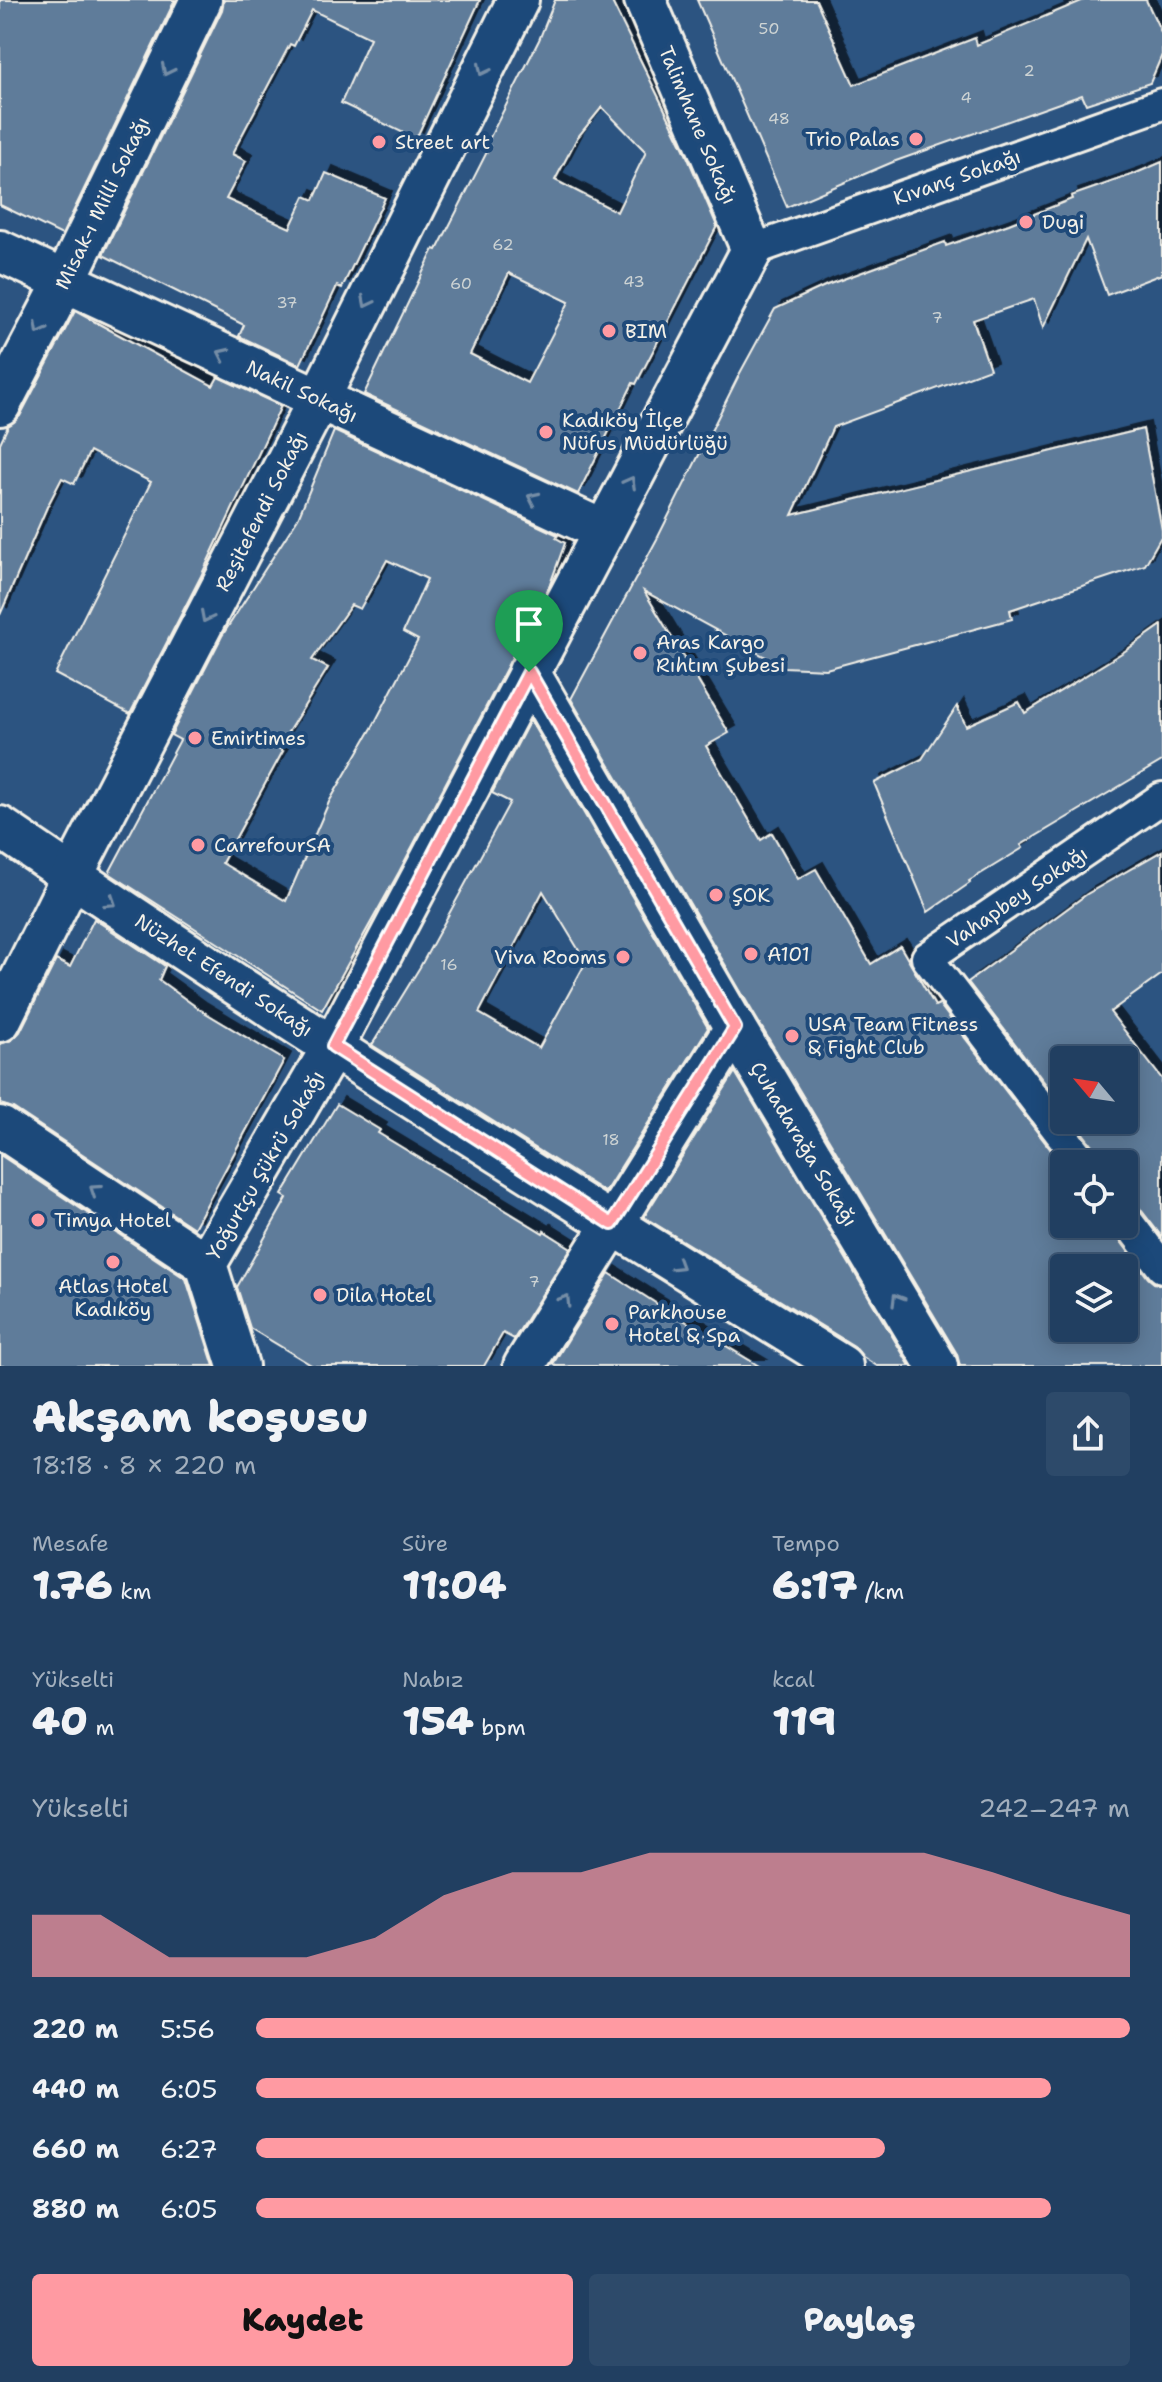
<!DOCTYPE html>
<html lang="tr">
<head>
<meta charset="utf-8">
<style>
  :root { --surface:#213f61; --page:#2d4a6a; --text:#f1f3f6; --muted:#a2afbd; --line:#3e5876; --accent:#ff9aa2 }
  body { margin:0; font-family:"Shantell Sans",sans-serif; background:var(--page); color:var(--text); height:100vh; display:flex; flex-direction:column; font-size:30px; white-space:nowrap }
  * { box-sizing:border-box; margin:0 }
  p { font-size:26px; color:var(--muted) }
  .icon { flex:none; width:44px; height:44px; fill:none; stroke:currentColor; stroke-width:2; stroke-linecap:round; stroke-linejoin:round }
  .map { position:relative; height:1366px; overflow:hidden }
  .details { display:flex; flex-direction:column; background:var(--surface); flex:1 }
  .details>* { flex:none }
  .needle { width:52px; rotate:299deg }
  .controls { position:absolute; left:1050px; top:1046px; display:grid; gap:16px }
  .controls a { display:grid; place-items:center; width:88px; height:88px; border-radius:8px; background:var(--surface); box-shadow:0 4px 20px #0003,0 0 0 2px var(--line); font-size:40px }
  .pin { position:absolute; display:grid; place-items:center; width:68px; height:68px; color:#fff; margin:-82px -34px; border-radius:50% 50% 50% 0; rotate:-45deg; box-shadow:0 0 8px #0007 }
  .pin .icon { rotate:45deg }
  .round { display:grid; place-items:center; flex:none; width:84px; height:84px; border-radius:8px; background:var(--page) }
  .head { display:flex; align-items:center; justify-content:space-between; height:136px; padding:0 32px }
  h1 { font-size:44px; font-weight:800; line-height:60px }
  .figures { display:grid; grid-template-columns:repeat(3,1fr); gap:12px; height:136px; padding:8px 32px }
  .figures div { display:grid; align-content:center }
  .figures b { font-size:40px; font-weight:800 }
  .figures small { font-size:22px; font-weight:400 }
  .figures p { font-size:22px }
  .chart { height:224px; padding:16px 32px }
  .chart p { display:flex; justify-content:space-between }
  .chart svg { width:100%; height:144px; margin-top:8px; fill:var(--accent); opacity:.7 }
  .action { display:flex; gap:16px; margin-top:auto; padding:16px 32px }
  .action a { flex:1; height:92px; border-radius:8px; background:var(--accent); color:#111; font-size:32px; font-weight:800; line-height:92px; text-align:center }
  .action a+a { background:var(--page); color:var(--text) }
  ul { padding:0 32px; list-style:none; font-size:26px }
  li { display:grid; grid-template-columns:128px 96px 1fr; align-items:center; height:60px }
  li i { height:20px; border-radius:10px; background:var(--accent) }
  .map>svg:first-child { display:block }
</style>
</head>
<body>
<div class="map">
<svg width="1162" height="1366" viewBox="0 0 1162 1366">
  <defs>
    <filter id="shadow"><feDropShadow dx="7" dy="-7" stdDeviation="0" flood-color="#0009"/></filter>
  </defs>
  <rect width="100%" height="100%" fill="#2c5481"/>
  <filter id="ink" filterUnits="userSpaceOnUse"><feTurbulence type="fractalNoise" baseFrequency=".0125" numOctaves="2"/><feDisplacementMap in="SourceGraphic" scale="16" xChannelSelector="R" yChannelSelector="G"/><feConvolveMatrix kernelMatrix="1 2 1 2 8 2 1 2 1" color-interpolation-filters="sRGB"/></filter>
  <g filter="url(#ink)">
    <g fill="#5e7b9a" stroke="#f4f1e8" stroke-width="2" fill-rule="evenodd" filter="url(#shadow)">
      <path d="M0,0h175l-113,235 -62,-30z"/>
      <path d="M224,0h256l-64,139 -75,-36 29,-65 -58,-28 -18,36 -4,-2 -58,110 14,7 -20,38 64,29 15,-32 9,4 12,-27 59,25 -43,90 -5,-2 -37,79 -61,-29 5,-11 -141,-70 119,-245z"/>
      <path d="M555,0h56l73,149 33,77 -81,158 -3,-1 -55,111 -214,-100 70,-145 3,1 53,-104 -4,-1 53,-105zM602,107l44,45 -29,60 -62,-32 22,-42zM509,273l60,29 -42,81 -57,-29z"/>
      <path d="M697,0h119l38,85 121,-47 2,7 107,-45h62l16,34v21l-12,28 -64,21 -4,-9 -189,67 -106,45z"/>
      <path d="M1162,162v112l-55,21 -21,-56 -43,89 -9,-29 -61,21 17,49 -157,58 -41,88 351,-86 19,101v5l-17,30 -135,45 2,9 -186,50 -42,-2 -140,-76 85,142 -23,13 55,94 11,-7 26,46 18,-10 55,95 29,-18 35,60 4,-2 125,163v57h44l40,54 6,5 8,2v81h-202l-3,-12 -202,-338 -184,-317 86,-160 83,-166 35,-64 52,-24 118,-43 1,4 63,-22 63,-25 -1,-3 63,-22zM1064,1268h60v60h-60z"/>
      <path d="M75,311l138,75 5,-9 63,29 -80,170 -71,138 -75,-40 96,-192 -61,-31 -16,33 -12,-6 -15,29 -47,108v-172l8,-17 12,-10z"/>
      <path d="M334,431l224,104 -2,3 9,5 -16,44 -150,285 -77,138 -213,-137 71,-133 -9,-5 51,-99 76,-118zM387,560l40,19 -24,53 15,8 -46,88 -43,74 -43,99 -64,-38 61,-112 -5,-3 50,-80 -16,-8 39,-55 9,4z"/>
      <path d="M1162,625v136l-141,84 2,3 -54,33 1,2 -42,29 -54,-129 48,-24 35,-53 9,20 53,-24 6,11 100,-62z"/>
      <path d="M530,720l178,308 -103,164 -233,-147 48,-78 90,-165 -18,-9zM543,891l43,71 -47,86 -60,-35z"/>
      <path d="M1162,851v123l-52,38 52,67v158l-24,-31 -6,-5 -8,-2v-35h-22l-4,-11 -25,-33h51v-60h-60v48l-96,-126 119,-88z"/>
      <path d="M94,919l71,47 -6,14 40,29 85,51 -90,168 -181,-120 -13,-4v-60l12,-4 8,-8 36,-72 14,7z"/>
      <path d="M735,1072l175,294h-33l-14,-9 -9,-11 -210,-129z"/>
      <path d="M337,1104l43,26 -2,3 165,100 1,-2 27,17 -57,91 -11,-6 -19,33h-171l-63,-38 -13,-41 50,-89 -5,-3z"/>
      <path d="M0,1155l186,124 28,87h-214z"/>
      <path d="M609,1273l48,31 102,62h-203l-3,-2z"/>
    </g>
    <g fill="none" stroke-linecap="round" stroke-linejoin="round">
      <defs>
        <g id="pedestrian">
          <path d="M752,250l410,-146"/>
          <path d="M1084,1164l-157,-206 235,-160"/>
          <path d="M1124,1217l38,50"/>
        </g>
        <g id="minor">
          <path d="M0,251l604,280"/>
          <path d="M0,405l65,-124 136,-281"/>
          <path d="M529,672l206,356 202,338"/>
          <path d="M0,827c275,188 558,364 842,539"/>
          <path d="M0,1021l72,-145 247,-477 199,-399"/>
          <path d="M0,1127l206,137"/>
          <path d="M238,1366l-32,-102 127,-218 419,-796 -107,-250"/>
          <path d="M524,1366l211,-338"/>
        </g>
      </defs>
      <use href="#pedestrian" stroke="#f4f1e8" stroke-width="36"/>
      <use href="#minor" stroke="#f4f1e8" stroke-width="46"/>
      <use href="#pedestrian" stroke="#1f4a7a" stroke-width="30"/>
      <use href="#minor" stroke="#1f4a7a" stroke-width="40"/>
    </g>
    <defs><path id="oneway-chevron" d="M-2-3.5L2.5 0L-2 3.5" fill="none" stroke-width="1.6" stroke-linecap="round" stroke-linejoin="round" transform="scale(2)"/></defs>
    <g stroke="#748da6">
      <use href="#oneway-chevron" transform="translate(167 70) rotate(116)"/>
      <use href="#oneway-chevron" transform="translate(483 70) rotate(117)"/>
      <use href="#oneway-chevron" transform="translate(367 302) rotate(117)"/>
      <use href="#oneway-chevron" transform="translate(40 329) rotate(118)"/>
      <use href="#oneway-chevron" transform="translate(223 354) rotate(-155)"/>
      <use href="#oneway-chevron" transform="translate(630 482) rotate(-62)"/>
      <use href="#oneway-chevron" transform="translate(533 498) rotate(-155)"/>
      <use href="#oneway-chevron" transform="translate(206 617) rotate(117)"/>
      <use href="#oneway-chevron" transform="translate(111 902) rotate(33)"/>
      <use href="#oneway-chevron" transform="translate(95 1190) rotate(-146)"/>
      <use href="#oneway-chevron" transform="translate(678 1265) rotate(32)"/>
      <use href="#oneway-chevron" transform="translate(897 1299) rotate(-121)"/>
      <use href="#oneway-chevron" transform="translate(565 1300) rotate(-58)"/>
    </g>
  </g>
  <g fill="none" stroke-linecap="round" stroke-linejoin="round" filter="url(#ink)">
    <defs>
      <path id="route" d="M529,672l206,356 -123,196 -279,-178z"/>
    </defs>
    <use href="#route" stroke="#fff" stroke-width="16"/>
    <use href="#route" stroke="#ff9aa2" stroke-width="10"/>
  </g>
  <g fill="#ff9aa2" stroke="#1f4a7a" stroke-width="3">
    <circle cx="916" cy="139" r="8"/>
    <circle cx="379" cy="142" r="8"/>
    <circle cx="1026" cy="222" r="8"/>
    <circle cx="609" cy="331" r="8"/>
    <circle cx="546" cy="432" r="8"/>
    <circle cx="640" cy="653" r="8"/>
    <circle cx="195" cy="738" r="8"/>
    <circle cx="198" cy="845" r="8"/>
    <circle cx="716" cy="895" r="8"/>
    <circle cx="751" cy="954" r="8"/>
    <circle cx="623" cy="957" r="8"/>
    <circle cx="792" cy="1036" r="8"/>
    <circle cx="38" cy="1220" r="8"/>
    <circle cx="113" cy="1262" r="8"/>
    <circle cx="320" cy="1295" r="8"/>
    <circle cx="612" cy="1324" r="8"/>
  </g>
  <g text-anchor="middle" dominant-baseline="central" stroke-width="8" stroke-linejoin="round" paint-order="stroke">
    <g font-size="16" fill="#ced4d4">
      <text x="769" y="28">50</text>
      <text x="1029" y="70">2</text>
      <text x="966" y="97">4</text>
      <text x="779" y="118">48</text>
      <text x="503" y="244">62</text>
      <text x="634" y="281">43</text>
      <text x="461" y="283">60</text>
      <text x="287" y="302">37</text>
      <text x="937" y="317">7</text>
      <text x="449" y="964">16</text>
      <text x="611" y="1139">18</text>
      <text x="534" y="1281">7</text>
    </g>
    <g font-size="20" fill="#f4f1e8" stroke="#1f4a7a">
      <text transform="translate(698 125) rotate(67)">Talimhane Sokağı</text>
      <text transform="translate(957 177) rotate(-19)">Kıvanç Sokağı</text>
      <text transform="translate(102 203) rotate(-64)">Misak-ı Milli Sokağı</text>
      <text transform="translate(302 391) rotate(25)">Nakil Sokağı</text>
      <text transform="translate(261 511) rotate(-63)">Reşitefendi Sokağı</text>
      <text transform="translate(1017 897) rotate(-34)">Vahapbey Sokağı</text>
      <text transform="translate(224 975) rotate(33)">Nüzhet Efendi Sokağı</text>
      <text transform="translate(804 1144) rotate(59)">Çuhadarağa Sokağı</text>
      <text transform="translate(265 1165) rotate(-60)">Yoğurtçu Şükrü Sokağı</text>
    </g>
    <g font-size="20" fill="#f4f1e8" stroke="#1f4a7a" text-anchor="start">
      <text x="900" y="139" text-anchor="end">Trio Palas</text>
      <text x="395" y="142">Street art</text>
      <text x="1042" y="222">Dugi</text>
      <text x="625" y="331">BIM</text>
      <text x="562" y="420">Kadıköy İlçe<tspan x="562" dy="23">Nüfus Müdürlüğü</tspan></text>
      <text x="656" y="642">Aras Kargo<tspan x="656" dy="23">Rıhtım Şubesi</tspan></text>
      <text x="211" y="738">Emirtimes</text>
      <text x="214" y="845">CarrefourSA</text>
      <text x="732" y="895">ŞOK</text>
      <text x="767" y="954">A101</text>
      <text x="607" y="957" text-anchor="end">Viva Rooms</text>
      <text x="808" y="1024">USA Team Fitness<tspan x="808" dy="23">&amp; Fight Club</tspan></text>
      <text x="54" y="1220">Timya Hotel</text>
      <text x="113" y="1286" text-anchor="middle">Atlas Hotel<tspan x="113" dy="23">Kadıköy</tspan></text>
      <text x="336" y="1295">Dila Hotel</text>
      <text x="628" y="1312">Parkhouse<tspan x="628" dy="23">Hotel &amp; Spa</tspan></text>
    </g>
  </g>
</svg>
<div class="controls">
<a><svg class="needle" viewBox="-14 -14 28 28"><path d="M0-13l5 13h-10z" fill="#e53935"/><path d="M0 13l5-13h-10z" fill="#a2afbd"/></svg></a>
<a><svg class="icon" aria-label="locate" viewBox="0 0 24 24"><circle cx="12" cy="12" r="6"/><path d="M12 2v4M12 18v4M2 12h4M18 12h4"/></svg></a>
<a><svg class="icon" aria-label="layers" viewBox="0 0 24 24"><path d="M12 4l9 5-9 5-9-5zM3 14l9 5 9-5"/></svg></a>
</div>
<div class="pin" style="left:529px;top:672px;background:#1e9e55"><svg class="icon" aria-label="arrive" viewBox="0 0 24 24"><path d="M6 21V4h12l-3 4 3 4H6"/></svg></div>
</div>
<section class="details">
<div class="head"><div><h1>Akşam koşusu</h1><p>18:18 · 8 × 220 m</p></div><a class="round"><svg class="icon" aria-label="share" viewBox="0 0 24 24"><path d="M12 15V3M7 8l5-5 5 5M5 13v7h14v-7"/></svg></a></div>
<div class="figures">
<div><p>Mesafe</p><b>1.76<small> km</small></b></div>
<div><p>Süre</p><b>11:04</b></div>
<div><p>Tempo</p><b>6:17<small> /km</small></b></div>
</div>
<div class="figures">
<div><p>Yükselti</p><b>40<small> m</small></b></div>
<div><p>Nabız</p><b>154<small> bpm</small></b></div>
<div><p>kcal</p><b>119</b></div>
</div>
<div class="chart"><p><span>Yükselti</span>242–247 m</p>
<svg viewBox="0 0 160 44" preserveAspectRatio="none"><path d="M0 44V25L10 25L20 38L30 38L40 38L50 32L60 19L70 12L80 12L90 6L100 6L110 6L120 6L130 6L140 12L150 19L160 25V44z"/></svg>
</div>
<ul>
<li><b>220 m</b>5:56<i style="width:100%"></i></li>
<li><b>440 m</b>6:05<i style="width:91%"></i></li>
<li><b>660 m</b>6:27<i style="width:72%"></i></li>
<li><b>880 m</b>6:05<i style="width:91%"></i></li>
</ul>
<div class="action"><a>Kaydet</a><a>Paylaş</a></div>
</section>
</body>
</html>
